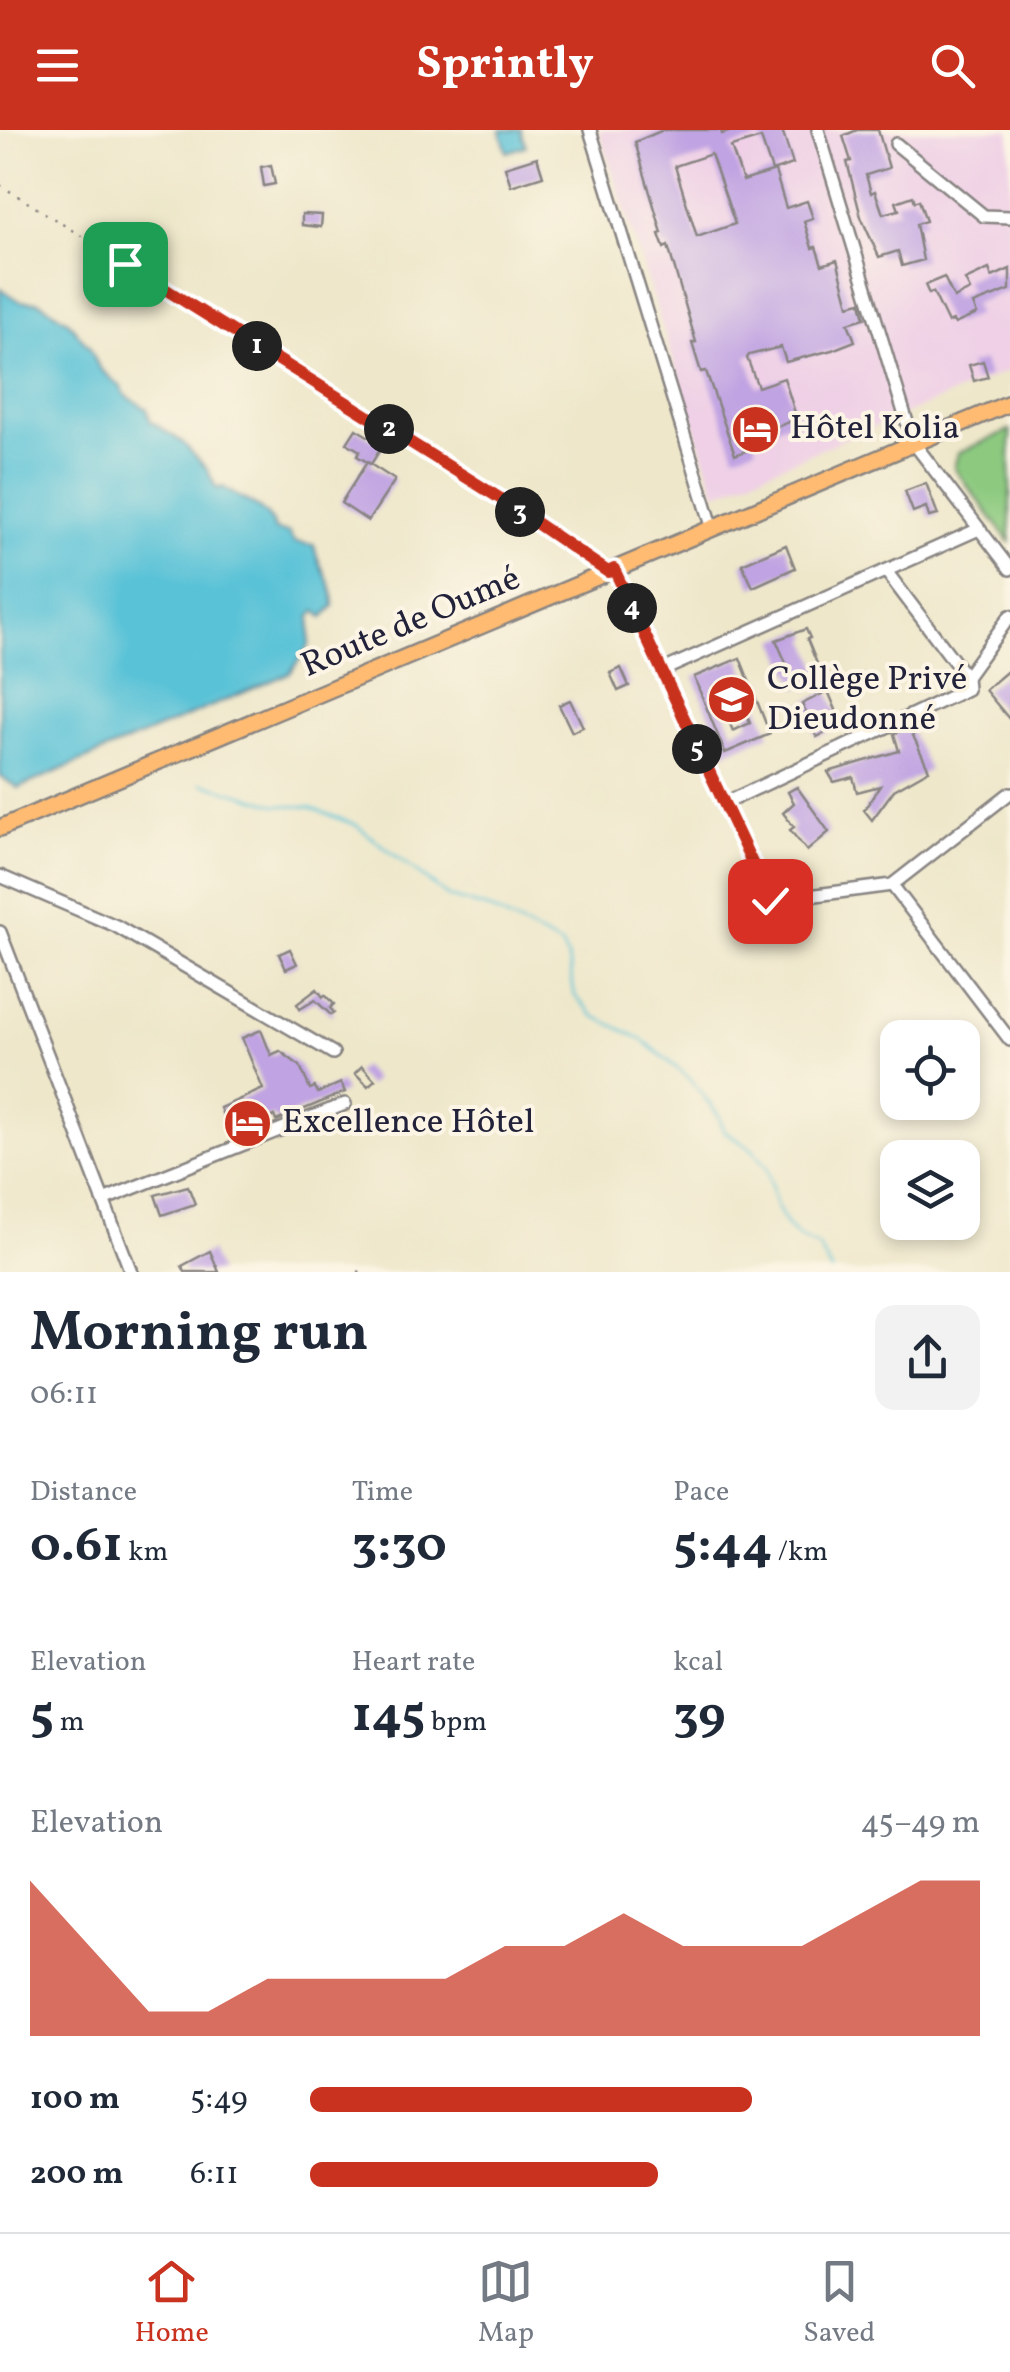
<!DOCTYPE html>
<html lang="en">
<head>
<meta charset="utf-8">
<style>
  :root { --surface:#fff; --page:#f2f2f3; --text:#1f2937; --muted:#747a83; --line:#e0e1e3; --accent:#c8321e }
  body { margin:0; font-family:Vollkorn,serif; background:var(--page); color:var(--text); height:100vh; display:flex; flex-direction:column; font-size:38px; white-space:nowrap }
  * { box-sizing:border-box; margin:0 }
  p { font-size:32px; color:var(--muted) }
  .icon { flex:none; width:55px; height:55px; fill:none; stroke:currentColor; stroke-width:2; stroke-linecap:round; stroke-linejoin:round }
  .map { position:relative; height:1142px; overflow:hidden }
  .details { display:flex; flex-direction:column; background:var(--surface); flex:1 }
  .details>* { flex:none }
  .controls { position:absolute; left:880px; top:890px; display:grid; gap:20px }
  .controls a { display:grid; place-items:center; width:100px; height:100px; border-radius:20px; background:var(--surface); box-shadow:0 5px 15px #0003; font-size:50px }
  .pin { position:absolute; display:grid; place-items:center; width:85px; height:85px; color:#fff; margin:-42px; border-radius:20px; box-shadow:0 5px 15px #0006 }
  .km { position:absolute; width:50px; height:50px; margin:-25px; border-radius:50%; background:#222; color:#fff; font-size:28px; line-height:50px; text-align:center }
  .round { display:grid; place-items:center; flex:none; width:105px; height:105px; border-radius:20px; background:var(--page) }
  .overview { display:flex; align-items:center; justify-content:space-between; height:170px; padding:0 30px }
  h1 { font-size:55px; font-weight:700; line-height:75px }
  .stats { display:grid; grid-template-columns:repeat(3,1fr); gap:15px; height:170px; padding:10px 30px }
  .stats div { display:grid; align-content:center }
  .stats b { font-size:50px; font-weight:700 }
  .stats small { font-size:28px; font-weight:400 }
  .stats p { font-size:28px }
  .chart { height:280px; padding:20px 30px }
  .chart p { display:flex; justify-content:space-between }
  .chart svg { width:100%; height:180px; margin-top:10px; fill:var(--accent); opacity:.7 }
  ul { padding:0 30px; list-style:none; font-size:32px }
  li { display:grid; grid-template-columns:160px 120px 1fr; align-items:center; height:75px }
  li i { height:25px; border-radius:12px; background:var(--accent) }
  header { display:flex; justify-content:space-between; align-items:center; height:130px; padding:0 30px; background:var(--accent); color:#fff; font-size:45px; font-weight:700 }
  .dock { display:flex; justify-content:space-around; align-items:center; height:140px; border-top:2px solid var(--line); background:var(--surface); font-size:28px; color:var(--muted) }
  .dock a { display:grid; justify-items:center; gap:5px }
  .dock .on { color:var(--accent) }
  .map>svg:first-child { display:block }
</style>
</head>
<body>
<header><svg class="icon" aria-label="menu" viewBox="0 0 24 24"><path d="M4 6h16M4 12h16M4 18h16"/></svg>Sprintly<svg class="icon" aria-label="search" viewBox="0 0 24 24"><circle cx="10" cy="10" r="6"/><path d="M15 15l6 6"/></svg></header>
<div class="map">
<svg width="1010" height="1142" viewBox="0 0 1010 1142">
  <rect width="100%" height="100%" fill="#fcf5e5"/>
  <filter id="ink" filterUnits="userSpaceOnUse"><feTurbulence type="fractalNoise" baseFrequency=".01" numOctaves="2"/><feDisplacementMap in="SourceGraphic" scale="20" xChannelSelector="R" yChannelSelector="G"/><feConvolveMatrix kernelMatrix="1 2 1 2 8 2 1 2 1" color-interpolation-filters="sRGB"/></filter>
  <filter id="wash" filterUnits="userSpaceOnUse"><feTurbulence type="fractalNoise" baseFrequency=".0048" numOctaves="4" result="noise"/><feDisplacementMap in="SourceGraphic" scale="40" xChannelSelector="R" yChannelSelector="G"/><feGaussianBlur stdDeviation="2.25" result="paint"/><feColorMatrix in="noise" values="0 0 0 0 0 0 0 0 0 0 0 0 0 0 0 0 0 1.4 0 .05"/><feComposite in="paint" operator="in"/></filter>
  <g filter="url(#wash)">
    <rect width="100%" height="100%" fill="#eee7ca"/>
    <path fill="#efd0e6" d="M599,0h411v240l-294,123z"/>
    <path fill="#8dca80" stroke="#58765e" stroke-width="2.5" d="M1010,300v112l-56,-74 4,-15z"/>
    <g fill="#5ac2d7" stroke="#3e7289" stroke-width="2.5">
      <path d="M500,0h21l5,16 -19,6z"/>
      <path d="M0,159l20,12 19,1 28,18 23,28 9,20 22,19 4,8 22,14 3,12 32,21 24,26 11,21 6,-2c18,14 45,18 52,43l14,3 5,9 20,3c3,23 21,37 20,61l-11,11 -7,-6 -5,5 -2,29 -19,28 -272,115 -18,-12z"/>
    </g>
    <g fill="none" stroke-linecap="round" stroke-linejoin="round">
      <path stroke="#5ac2d7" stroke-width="2.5" d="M201,653l75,22 33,2 47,18 93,72 38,11 74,37 7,14 7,37 19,20 49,24 48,40 28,36 5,15 29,19 14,18 8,34 12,24 12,11 20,10 13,25"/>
    </g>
    <g id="blocks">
      <g fill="#c0a3e2" fill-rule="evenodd">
        <path d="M663,0h58l1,4 13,-4h47l11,34 -21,7 -11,-33 -30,9 12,34 32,-10 11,37 21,-7 6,17 -9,3 8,27 4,-1 6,18 15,-5 12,45 12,-3 4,16 -17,5 7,18 -23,9 -46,12 -5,-15 -32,8 -2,3 11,29 26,-9 13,41 -44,17 4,11 -22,8 -29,-84 -5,1 -9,-29 4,-1 -28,-96 -4,2 -5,-14 3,-1 -27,-91zM711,24l24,70 -38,13 -22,-71z"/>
        <path d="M857,0h21l11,38 -23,7 5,18 4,-2 8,23 16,-4 -3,-8 17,-6 2,6 4,-2 7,21 -10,3 7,36 -21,6 -4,-15 -19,6 -18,-40 -14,-55 4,-1 -8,-25z"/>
        <path d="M537,27l6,19 -32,10 -6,-19z"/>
        <path d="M271,35l4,19 -11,2 -3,-19z"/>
        <path d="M302,84l20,1 -1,12 -19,-2z"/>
        <path d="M989,139l3,8 18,-8v21l-37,14 4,10 -22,10 -2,-3 -5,2 -15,-31 -4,2 -4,-9 19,-8 10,21 16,-8 -5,-10z"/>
        <path d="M983,231l5,16 -14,4 -5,-16z"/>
        <path d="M356,299l27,16 -12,19 -14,-8 3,-5 -13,-8z"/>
        <path d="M367,332l28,18 -27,41 -27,-18z"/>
        <path d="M926,353l12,32 -9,2 -3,-10 -13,5 -8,-21z"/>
        <path d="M786,415l9,23 -42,19 -11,-23z"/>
        <path d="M806,499l4,9 -3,1 15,37 -25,12 -21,-48z"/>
        <path d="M740,528l30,76 -45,19 -31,-76zM732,549l18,44 -17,8 -19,-45z"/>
        <path d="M621,538l8,18 -11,5 -8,-18z"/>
        <path d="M1010,539v51l-25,-30z"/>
        <path d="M828,561l14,33 -25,13 -15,-33z"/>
        <path d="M570,570l13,27 -11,5 -13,-27z"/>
        <path d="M909,597l20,43 -35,20 -22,30 -8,-10 16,-24 -23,6 -4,-15 -19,5 -6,-10 71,-21 -5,-17z"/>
        <path d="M797,657l32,45 -22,19 -17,-21 4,-3 -11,-14 11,-10 -6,-11z"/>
        <path d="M290,819l7,15 -11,5 -7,-15z"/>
        <path d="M317,859l6,8 2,-2 9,9 -4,4 4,5 -3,2 -16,-15 -15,9 -3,-5z"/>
        <path d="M261,900l10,25 9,-4 20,15 10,23 5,-2 3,6 23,-10 4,9 -69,29 -2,-5 -43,19 -11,-27 43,-19 -21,-51z"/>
        <path d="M362,936l13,14 -7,6 -13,-13z"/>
        <path d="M188,1056l7,18 -33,11 -7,-20z"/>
        <path d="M210,1121l9,21h-34l-3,-6z"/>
      </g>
    </g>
  </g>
  <g filter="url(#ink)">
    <use href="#blocks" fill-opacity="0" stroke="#888482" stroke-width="2.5"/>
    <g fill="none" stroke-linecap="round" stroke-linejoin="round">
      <defs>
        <g id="minor">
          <path d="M590,0l123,399"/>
          <path d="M818,0l95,312 97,127"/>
          <path d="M896,14l88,72 26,1"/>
          <path d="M614,439l156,332 122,-16 118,-92"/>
          <path d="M661,541l318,-142"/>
          <path d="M966,547l44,-61"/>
          <path d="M723,674l244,-115 -1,-12 -80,-106"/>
          <path d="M0,746l116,50 217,127"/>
          <path d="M892,755l118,155"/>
          <path d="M0,802l131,340"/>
          <path d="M103,1070l242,-96"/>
        </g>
        <path id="major" d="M0,698l1010,-425"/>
      </defs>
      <use href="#minor" stroke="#888482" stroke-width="16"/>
      <use href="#major" stroke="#888482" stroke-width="20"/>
      <g stroke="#888482" stroke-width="2.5" stroke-dasharray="2.5 8" stroke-linecap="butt">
        <path d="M0,55l501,314 93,63"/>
        <path d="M358,1142l3,-1"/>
      </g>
      <use href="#minor" stroke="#fff" stroke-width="11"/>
      <use href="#major" stroke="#ffbb71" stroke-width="15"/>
    </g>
  </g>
  <g fill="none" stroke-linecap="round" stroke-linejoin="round" filter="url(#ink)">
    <defs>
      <path id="route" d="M125,134l376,235 107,73 6,-3 156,332"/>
    </defs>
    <use href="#route" stroke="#fff" stroke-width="20"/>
    <use href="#route" stroke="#c8321e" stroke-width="12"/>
  </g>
  <defs>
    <symbol id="hotel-disc" viewBox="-11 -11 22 22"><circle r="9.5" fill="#c8321e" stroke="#fcf5e5"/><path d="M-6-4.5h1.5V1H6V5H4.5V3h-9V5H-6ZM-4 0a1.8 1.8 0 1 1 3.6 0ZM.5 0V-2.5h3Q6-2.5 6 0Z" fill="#fff"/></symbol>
    <symbol id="school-disc" viewBox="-11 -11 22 22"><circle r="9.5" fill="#c8321e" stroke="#fcf5e5"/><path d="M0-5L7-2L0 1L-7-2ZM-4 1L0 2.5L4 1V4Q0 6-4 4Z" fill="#fff"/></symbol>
  </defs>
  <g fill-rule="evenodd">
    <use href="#hotel-disc" x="728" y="272" width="55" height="55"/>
    <use href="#school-disc" x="704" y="542" width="55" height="55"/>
    <use href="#hotel-disc" x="220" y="966" width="55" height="55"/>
  </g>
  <g text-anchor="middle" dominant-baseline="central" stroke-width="8" stroke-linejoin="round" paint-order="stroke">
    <g font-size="35" fill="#22223b" stroke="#fcf5e5" text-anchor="start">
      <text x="790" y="299">Hôtel Kolia</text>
      <text x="767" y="550">Collège Privé<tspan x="767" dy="40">Dieudonné</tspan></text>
      <text x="282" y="993">Excellence Hôtel</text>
    </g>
    <g font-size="35" fill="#22223b" stroke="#fcf5e5">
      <text transform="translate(411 493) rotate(-23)">Route de Oumé</text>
    </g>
  </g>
</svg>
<div class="controls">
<a><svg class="icon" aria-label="locate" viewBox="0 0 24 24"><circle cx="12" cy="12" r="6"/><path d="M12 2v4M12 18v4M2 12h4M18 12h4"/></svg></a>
<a><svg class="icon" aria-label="layers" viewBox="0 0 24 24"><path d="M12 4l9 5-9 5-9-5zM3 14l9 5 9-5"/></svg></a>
</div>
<div class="pin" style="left:125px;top:134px;background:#1e9e55"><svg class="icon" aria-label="arrive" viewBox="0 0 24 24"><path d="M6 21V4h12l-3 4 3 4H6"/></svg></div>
<div class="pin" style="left:770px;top:771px;background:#d93025"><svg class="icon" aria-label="check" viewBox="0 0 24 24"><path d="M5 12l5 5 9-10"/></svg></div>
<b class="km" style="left:257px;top:216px">1</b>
<b class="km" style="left:389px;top:299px">2</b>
<b class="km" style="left:520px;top:382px">3</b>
<b class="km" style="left:632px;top:478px">4</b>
<b class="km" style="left:697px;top:619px">5</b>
</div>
<section class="details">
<div class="overview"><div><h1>Morning run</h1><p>06:11</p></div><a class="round"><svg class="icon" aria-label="share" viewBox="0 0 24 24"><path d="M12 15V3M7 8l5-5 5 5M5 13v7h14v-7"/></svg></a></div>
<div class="stats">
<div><p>Distance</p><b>0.61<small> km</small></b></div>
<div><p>Time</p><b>3:30</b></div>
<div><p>Pace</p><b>5:44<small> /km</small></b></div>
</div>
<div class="stats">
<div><p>Elevation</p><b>5<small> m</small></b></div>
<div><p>Heart rate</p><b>145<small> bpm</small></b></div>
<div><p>kcal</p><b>39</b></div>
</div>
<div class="chart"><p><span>Elevation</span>45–49 m</p>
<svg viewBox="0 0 160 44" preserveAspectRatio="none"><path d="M0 44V6L10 22L20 38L30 38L40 30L50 30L60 30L70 30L80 22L90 22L100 14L110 22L120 22L130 22L140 14L150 6L160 6V44z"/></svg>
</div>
<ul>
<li><b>100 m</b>5:49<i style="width:66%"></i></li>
<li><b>200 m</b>6:11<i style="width:52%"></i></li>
</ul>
</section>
<nav class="dock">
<a class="on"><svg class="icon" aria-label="home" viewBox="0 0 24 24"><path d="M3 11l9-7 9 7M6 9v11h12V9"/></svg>Home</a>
<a><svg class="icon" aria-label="map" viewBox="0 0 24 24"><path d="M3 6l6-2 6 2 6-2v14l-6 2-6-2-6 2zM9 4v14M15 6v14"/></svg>Map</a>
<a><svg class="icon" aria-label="saved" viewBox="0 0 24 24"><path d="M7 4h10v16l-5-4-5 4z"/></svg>Saved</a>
</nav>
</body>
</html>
